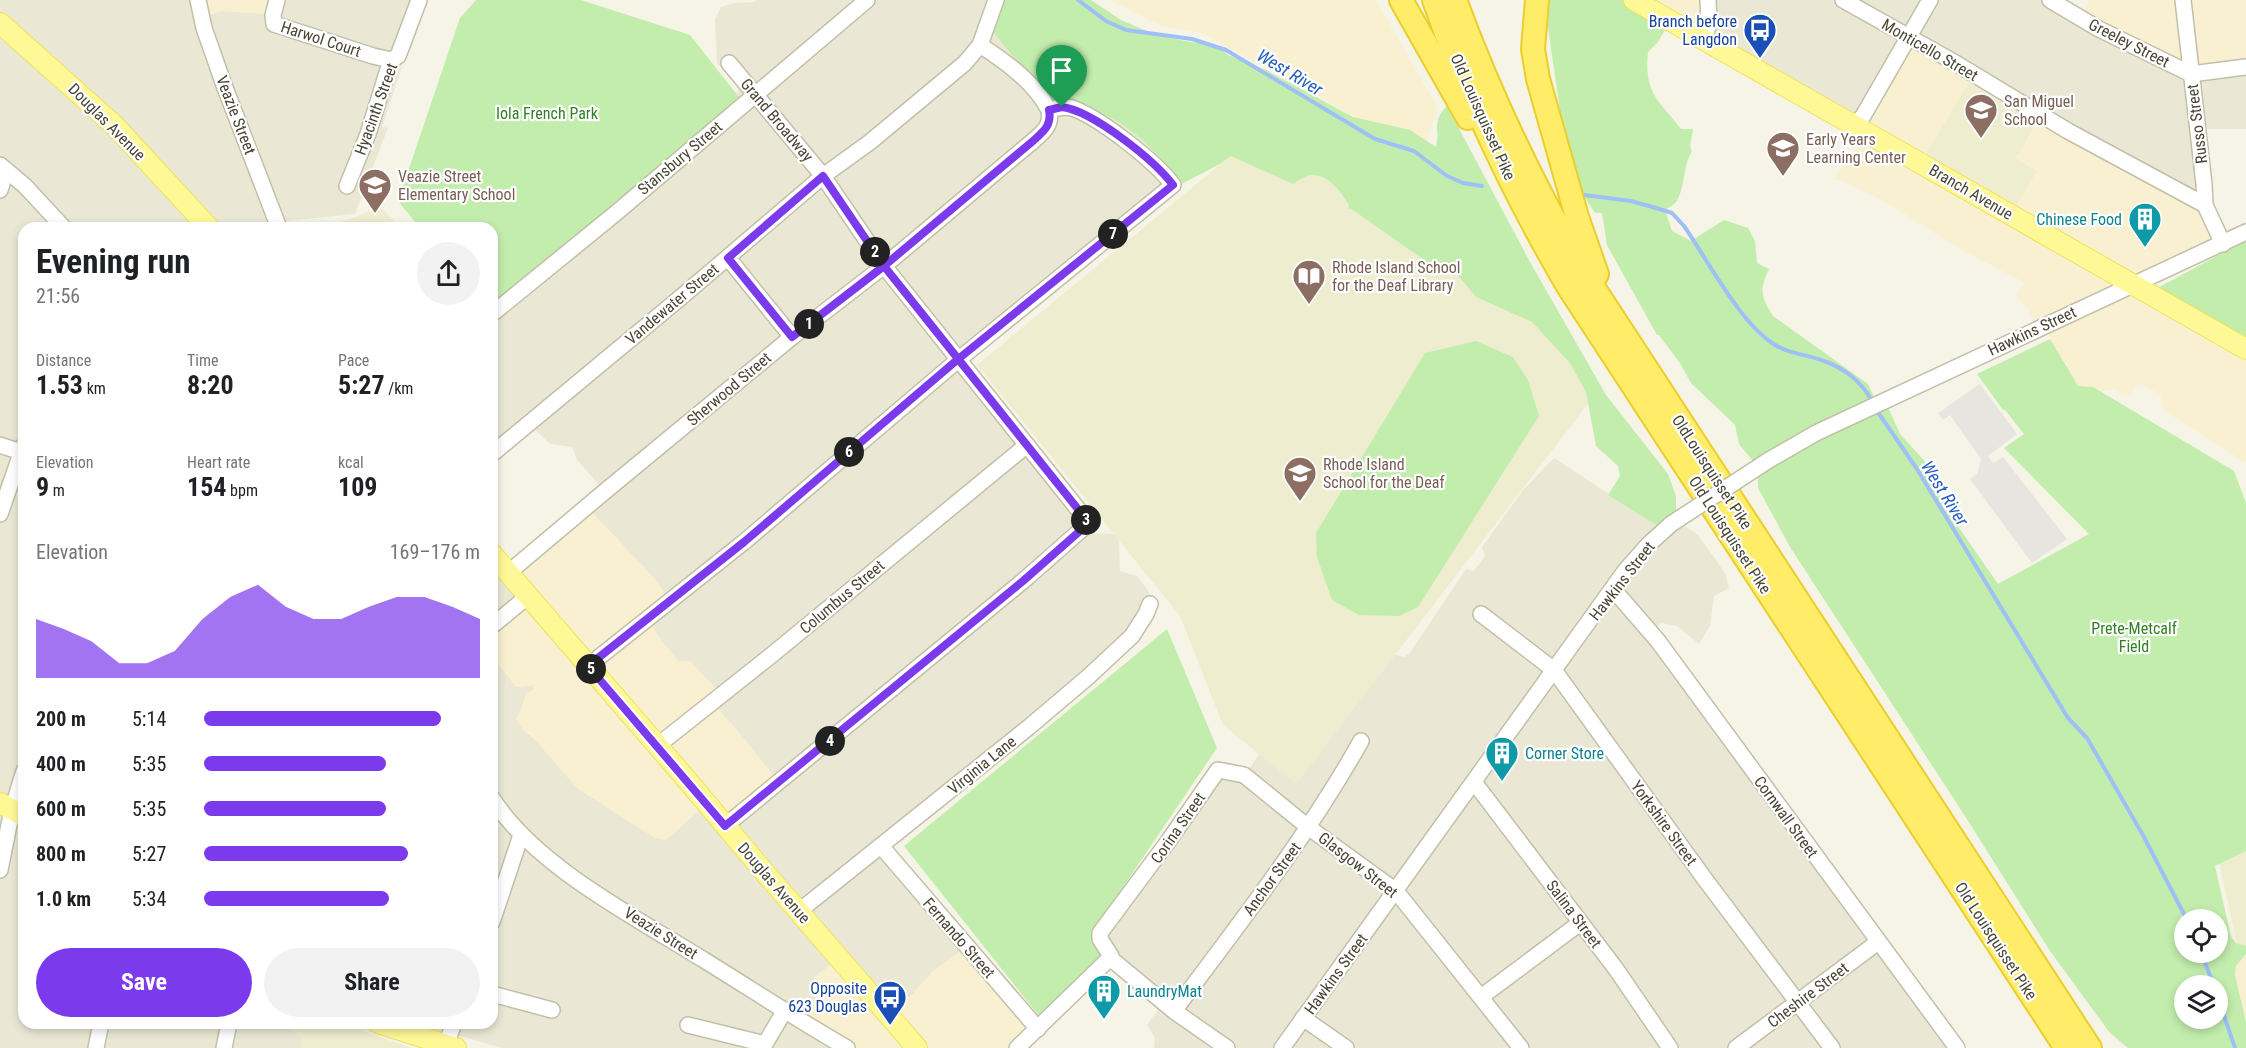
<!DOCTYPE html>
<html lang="en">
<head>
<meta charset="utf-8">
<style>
  :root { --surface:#fff; --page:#f2f2f2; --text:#202124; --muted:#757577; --accent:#7c3aed }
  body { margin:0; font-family:"Roboto Condensed",sans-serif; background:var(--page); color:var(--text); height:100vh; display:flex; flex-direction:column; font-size:22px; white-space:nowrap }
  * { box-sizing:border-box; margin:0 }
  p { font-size:20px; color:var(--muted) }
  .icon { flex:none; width:33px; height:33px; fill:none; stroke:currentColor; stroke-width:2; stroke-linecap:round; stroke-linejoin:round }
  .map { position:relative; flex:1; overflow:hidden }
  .panel { position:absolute; left:18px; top:222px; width:480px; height:807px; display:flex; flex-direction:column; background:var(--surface); border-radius:18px; box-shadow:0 3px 9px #0003 }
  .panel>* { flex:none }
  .controls { position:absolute; left:2174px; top:909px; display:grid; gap:12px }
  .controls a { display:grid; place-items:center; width:54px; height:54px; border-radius:50%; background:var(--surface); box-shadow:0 3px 9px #0003; font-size:30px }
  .pin { position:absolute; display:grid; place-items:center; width:51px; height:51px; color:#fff; margin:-62px -26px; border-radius:50% 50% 50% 0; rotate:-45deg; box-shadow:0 0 6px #0007 }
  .pin .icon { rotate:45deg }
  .km { position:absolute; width:30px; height:30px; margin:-15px; border-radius:50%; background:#222; color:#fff; font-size:16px; line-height:30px; text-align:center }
  .round { display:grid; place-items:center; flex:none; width:63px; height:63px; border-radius:32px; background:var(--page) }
  .overview { display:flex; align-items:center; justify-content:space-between; height:102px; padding:0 18px }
  h1 { font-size:33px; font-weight:700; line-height:45px }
  .stats { display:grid; grid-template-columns:repeat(3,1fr); gap:9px; height:102px; padding:6px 18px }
  .stats div { display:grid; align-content:center }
  .stats b { font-size:26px; font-weight:700 }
  .stats small { font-size:16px; font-weight:400 }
  .stats p { font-size:16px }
  .chart { height:168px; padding:12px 18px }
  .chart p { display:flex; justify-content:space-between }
  .chart svg { width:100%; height:108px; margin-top:6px; fill:var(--accent); opacity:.7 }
  .primary-button { display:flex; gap:12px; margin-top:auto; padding:12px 18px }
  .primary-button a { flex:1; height:69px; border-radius:36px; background:var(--accent); color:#fff; font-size:24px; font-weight:700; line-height:69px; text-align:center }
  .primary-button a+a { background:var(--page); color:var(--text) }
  ul { padding:0 18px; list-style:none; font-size:20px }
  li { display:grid; grid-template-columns:96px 72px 1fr; align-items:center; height:45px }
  li i { height:15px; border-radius:8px; background:var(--accent) }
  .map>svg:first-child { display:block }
</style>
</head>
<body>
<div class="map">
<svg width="2246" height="1048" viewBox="0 0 2246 1048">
  <rect width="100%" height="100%" fill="#f5f4e7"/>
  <g fill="#eae8d5">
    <path d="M0,0h197l4,17 20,-6 50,3 6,-14h141l-19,58 3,9 -20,60 6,1 -33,86 -79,8 1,6h-253v795h257l22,15 -2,10h-301z"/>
    <path d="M757,0h246l-10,32 93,73 34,18 23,17 27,29 1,11 -209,181 123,157 -1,15 29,1 3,2 3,6 1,29 17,5 12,16 3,31 -67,60 -199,159 80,105 -34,25 -20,23 -22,16 -67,-18 27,55h-348l-88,-25h78v-368l24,32 19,-2 -12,45 143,110 40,-36 31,-74 -25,-27 -54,-67 -8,-14 19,-23 -17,-23 -65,-69 17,-17 -27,-30 -5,-13 -22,-3 -21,-20 -37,29v-133l239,-203 8,-31 -1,-5 -21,-17 -2,-45 6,-12 13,-4 20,-1z"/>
    <path d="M1708,0h344l194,72v57h-48l4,66 -336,-72 -163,-87z"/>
    <path d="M1554,458l107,70 14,-9 24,17 26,37 4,15 -15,8 -4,30 -11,18 -22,-18 -16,-3 -9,9 305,416h-803l1,-10 -8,-13 15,-21 -44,-35 -14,-40 114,-159 28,3 104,-144 44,25 10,3 5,-3 57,-85 8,2 11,-15 -3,-9 41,-57z"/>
    <path d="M492,552l34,41 -34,33z"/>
  </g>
  <g fill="#f9f0d1">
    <path d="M197,0h80l-6,14 -50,-3 -20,7z"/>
    <path d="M1110,0h266l62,108 -16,45 -220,-120 -39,-6z"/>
    <path d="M1632,0h76l-5,36z"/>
    <path d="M2089,0h157v72l-52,6 -111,-64z"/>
    <path d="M1910,38l325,194 -95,56 106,67v108l-75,-48 -8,-6 -3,-15 -22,-11 -8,11 -6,1 -10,-6 -29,5 -10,-1 -28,-62h-8l-10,-21 -11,-11 -2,-4 9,-12 -67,-35 -74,-47 -43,-21 -7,-1 26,-37 2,-13z"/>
    <path d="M587,507l65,69 17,24 -19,22 8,14 16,20 6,6 10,-1 30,32 -8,11 25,26 41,51 -51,43 -21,-20 -40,36 -11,-2 -77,-49 -49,-56 -6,-3 -7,-11 6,-11 4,-15 7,-3 1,-5 -18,2 -24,-32v-29l34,-29 -15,-23z"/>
    <path d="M966,947l76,86 -16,15h-176l-45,-30 11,-22 6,-3 -9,-11 2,-6 24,-17 50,52 23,-16 20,-23z"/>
    <path d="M2246,954v68l-11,-46 1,-10z"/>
  </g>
  <g fill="#efedd0">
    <path d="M1969,82l68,40 -21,36 21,13 -23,38 -89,-53z"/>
    <path d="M1290,107l199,119 111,162 -304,396 -73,-59 -43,-109 -203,-251z"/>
    <path d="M381,207l19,21h-88l16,-6 2,4z"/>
    <path d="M2246,851v96l-8,3 -19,-88z"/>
    <path d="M281,1023h66l23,11 43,14h-112l2,-10z"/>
  </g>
  <g fill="#c2edad" fill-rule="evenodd">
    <path d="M476,0h105l109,35 52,66 -250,203v-76h-72l-22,-27 62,-183z"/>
    <path d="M1003,0h88l30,20 28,12 20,6 50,9 9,8 38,15 87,47 57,13 26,17c5,-18 -6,-24 11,-41l83,156 76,133 62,79 8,22v21l-15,11 -53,-33 12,-19 -2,-10 -22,-20 -10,-54 -16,-29 -38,-41 -56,-25 -25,-30h-17l-84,-59 -2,2 1,-5c-8,-14 -24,-35 -42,-29 -5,2 -10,5 -14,8l-62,-28 -11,8 -50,26 1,-10 -1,-11 -27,-29 -23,-17 -34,-18 -51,-22 -42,-51v-7z"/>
    <path d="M1544,0h88l36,25 -10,17 -10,10c-4,42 10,47 33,77h12l-3,17 2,5c-10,16 -6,36 -16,51 -2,3 -8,6 -11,8l7,21 19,10 33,-21 24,8 7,13 2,22 12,6c-10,21 -8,28 4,47l95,68 10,21h9l13,29 39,43 -2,9 9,23 52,75 91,-50 -85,-86 20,-14 -19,-24h-2l-26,-36 73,-35 28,47 15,1 141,84 12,32v348l-31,15 16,71 5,6 10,3v8l-10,12 -1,9 11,47v26h-118l-18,-15 -60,-82 -87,-138 -173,-266 -32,-59v-21l-19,-23 -4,-19 -44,-42 -11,-20 -21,-28h-2l-50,-90 -5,-32h-7l-16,-24 -16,-58zM2184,920h33v32h-33zM2184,986h33v32h-33z"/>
    <path d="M2246,240v105l-92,-55z"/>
    <path d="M1476,341l37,16 15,23 11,36 -121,191 -19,9 -40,-1 -27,-15 -15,-43 -1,-24 109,-180z"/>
    <path d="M1167,629l50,119 -125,185 14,37 -63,51 -139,-175z"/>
  </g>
  <path fill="#e6e5e0" d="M1980,384l37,50 -29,22 5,7 10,-6 64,82 -35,24 -62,-84 7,-5 4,-15 -31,-44 -7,5 -5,-7z"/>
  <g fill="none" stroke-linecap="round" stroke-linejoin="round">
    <g stroke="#9fc0f7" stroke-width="4">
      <path d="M1078,0l28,21 20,9 66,9 34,11 149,89 39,12 33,25 16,7 19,3"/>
      <path d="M1584,195l47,6 25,7 16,5 12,13c23,33 55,95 88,117 16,11 34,11 52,18 20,7 38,21 48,40"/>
      <path d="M1875,408l42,61 151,249 19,20 57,99 43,83"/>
      <path d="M2201,952l13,34"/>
      <path d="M2217,995l18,53"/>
    </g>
    <defs>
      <g id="minor">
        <path d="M198,0l6,28 20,57 55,143"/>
        <path d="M277,0l-4,15 1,9 99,32 18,4"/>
        <path d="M1843,0l109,61 116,70 137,74"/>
        <path d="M2050,0l49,29 92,45 55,-7"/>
        <path d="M2183,0l21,184 1,21 18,39"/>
        <path d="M1703,40l6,-16 -1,-24"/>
        <path d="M1855,125l8,-9 67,-116"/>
        <path d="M0,165l25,21 39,42"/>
        <path d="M347,186l21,-52 23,-74 7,-4 21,-56"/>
        <path d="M0,190l6,-20"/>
        <path d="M728,258l64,79"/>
        <path d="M492,314l124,-101 251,-213"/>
        <path d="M0,445l24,8"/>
        <path d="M492,454l188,-156 143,-122 47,-34 95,-79 15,-18 16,-45"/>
        <path d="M1769,460l47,-27 430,-201"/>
        <path d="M0,514l24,-69"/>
        <path d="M508,573l95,-80 189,-156 92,-71 149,-125c11,-10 19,-15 16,-31"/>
        <path d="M1613,589l45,52 299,407"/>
        <path d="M1481,614l73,56 150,208 128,170"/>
        <path d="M492,626l36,-30"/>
        <path d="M588,666l156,-124 214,-182 215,-175c-17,-23 -74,-68 -101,-77 -7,-2 -15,0 -23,2 -15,-28 -43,-48 -69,-65"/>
        <path d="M657,746l111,-88 259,-213"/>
        <path d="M1474,782l142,187 54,79"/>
        <path d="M492,798c43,68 143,119 212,162 47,29 94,60 143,88"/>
        <path d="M725,826l298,-245 66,-58 -205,-257 -61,-90 -94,-113"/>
        <path d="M881,846l157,183"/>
        <path d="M0,870l12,-60 12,-39"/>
        <path d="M798,912l231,-185 59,-50 44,-41 14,-22 4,-10"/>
        <path d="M492,922l29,-87"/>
        <path d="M492,994l60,16"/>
        <path d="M1481,997l99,-74"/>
        <path d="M1174,1011c66,-88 133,-174 187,-270"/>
        <path d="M1303,1018l43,30"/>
        <path d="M688,1025l77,19 20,-34"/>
        <path d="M446,1045l8,-22"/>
        <path d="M96,1048l5,-25"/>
        <path d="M224,1048l5,-25"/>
        <path d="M1017,1048l93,-90"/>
        <path d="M1227,1048l-53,-37 -64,-53 1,-2 -11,-17v-6l67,-90 51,-73 26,5 64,52 88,64 125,157"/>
        <path d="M1282,1048l343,-477 23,-26 23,-21"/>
        <path d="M1736,1048l142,-106"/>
      </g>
      <g id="major">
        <path d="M1634,0l612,349"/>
        <path d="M0,23l115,103 94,102"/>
        <path d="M492,554l201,233 67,80 157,181"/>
        <path d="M0,803l24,13"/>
        <path d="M378,1023l78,25"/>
      </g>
      <g id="highway">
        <path d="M1401,0l67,118"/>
        <path d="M1434,0c35,100 81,196 135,288l497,760"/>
        <path d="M1455,0c36,97 80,190 133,279l502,769"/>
        <path d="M1537,0l-4,49 5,30 39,138 20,57"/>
      </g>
    </defs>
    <use href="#minor" stroke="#c2bfa9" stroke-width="18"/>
    <use href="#major" stroke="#eee25c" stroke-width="22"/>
    <use href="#highway" stroke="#ebce2b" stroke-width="26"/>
    <use href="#minor" stroke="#fff" stroke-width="15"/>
    <use href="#major" stroke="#fff897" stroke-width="20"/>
    <use href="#highway" stroke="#ffed69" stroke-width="22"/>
    <defs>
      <path id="minor-bridge" d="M1671,524l98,-64"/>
    </defs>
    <use href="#minor-bridge" stroke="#c2bfa9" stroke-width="18" stroke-linecap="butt"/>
    <use href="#minor-bridge" stroke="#fff" stroke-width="15"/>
  </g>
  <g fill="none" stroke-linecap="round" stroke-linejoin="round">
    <defs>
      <path id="route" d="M1062,107l-13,3c3,15 -5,21 -16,31l-149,125 -92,71 -64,-79 95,-82 61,90 205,257 -66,58 -298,245 -137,-160 156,-124 213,-182 216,-175c-19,-25 -80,-74 -111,-78"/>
    </defs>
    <use href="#route" stroke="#fff" stroke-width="12"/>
    <use href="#route" stroke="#7c3aed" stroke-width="8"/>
  </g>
  <defs>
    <symbol id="bus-pin" viewBox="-11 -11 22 30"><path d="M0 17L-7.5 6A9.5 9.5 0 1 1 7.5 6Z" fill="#1a4fb4" stroke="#fff"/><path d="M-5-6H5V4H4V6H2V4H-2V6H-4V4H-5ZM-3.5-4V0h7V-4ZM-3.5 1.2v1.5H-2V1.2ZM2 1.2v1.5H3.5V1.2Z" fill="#fff"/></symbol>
    <symbol id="school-pin" viewBox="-11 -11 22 30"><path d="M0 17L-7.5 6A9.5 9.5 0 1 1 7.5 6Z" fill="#8d6e63" stroke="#fff"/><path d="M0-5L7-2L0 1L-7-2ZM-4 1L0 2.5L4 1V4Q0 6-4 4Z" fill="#fff"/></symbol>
    <symbol id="building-pin" viewBox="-11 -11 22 30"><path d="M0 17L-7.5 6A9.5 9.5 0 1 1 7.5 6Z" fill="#0f9aa8" stroke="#fff"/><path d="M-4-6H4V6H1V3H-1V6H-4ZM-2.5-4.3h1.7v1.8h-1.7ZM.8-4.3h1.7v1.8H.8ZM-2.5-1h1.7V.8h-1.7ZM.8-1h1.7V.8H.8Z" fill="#fff"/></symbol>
    <symbol id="library-pin" viewBox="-11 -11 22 30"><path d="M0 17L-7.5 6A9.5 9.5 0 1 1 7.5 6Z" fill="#8d6e63" stroke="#fff"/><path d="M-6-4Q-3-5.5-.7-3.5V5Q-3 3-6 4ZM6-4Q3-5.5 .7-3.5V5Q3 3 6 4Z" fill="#fff"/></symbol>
  </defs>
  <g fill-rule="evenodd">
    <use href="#bus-pin" x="1741" y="11" width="38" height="52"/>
    <use href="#school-pin" x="1962" y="91" width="38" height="52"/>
    <use href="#school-pin" x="1764" y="129" width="38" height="52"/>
    <use href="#school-pin" x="356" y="166" width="38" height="52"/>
    <use href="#building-pin" x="2126" y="200" width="38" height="52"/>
    <use href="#library-pin" x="1290" y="257" width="38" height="52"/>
    <use href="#school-pin" x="1281" y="454" width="38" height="52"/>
    <use href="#building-pin" x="1483" y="734" width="38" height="52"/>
    <use href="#building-pin" x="1085" y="972" width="38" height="52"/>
    <use href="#bus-pin" x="871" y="978" width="38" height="52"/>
  </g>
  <g text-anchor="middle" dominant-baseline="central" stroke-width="4.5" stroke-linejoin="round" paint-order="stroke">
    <g font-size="16" fill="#164399" stroke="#fff" text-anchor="end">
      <text x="1737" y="21">Branch before<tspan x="1737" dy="18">Langdon</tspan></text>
      <text x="867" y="988">Opposite<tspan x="867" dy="18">623 Douglas</tspan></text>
    </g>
    <g font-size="16" fill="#494635" stroke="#fff">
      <text transform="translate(321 39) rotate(18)">Harwol Court</text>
      <text transform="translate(2129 43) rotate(27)">Greeley Street</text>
      <text transform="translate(1930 50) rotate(30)">Monticello Street</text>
      <text transform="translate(376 109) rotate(-70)">Hyacinth Street</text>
      <text transform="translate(236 115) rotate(69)">Veazie Street</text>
      <text transform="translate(1483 117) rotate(66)">Old Louisquisset Pike</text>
      <text transform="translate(777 120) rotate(50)">Grand Broadway</text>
      <text transform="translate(107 122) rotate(45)">Douglas Avenue</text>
      <text transform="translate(2197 124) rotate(-97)">Russo Street</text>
      <text transform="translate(680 158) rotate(-40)">Stansbury Street</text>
      <text transform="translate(1971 192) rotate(30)">Branch Avenue</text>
      <text transform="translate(672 304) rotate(-40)">Vandewater Street</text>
      <text transform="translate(2032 331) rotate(-25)">Hawkins Street</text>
      <text transform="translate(729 389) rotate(-40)">Sherwood Street</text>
      <text transform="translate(1712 472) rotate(57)">OldLouisquisset Pike</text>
      <text transform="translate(1730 535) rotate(57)">Old Louisquisset Pike</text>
      <text transform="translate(1622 581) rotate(-52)">Hawkins Street</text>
      <text transform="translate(842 597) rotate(-40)">Columbus Street</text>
      <text transform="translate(982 765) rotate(-39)">Virginia Lane</text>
      <text transform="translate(1786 817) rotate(54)">Cornwall Street</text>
      <text transform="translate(1664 823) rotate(54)">Yorkshire Street</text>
      <text transform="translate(1178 828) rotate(-55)">Corina Street</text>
      <text transform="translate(1358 865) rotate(38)">Glasgow Street</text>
      <text transform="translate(1272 879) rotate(-54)">Anchor Street</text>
      <text transform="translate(774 883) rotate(49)">Douglas Avenue</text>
      <text transform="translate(1574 914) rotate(53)">Salina Street</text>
      <text transform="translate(661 933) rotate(32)">Veazie Street</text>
      <text transform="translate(959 938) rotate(49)">Fernando Street</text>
      <text transform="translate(1996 941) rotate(57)">Old Louisquisset Pike</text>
      <text transform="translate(1336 974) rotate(-54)">Hawkins Street</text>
      <text transform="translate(1808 995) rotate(-37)">Cheshire Street</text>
    </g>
    <g font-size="16" fill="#785e54" stroke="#fff" text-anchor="start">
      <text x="2004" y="101">San Miguel<tspan x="2004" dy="18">School</tspan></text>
      <text x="1806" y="139">Early Years<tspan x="1806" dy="18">Learning Center</tspan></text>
      <text x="398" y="176">Veazie Street<tspan x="398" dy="18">Elementary School</tspan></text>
      <text x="1332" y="267">Rhode Island School<tspan x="1332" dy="18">for the Deaf Library</tspan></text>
      <text x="1323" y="464">Rhode Island<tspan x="1323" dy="18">School for the Deaf</tspan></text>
    </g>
    <g font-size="16" fill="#328123" stroke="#fff">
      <text x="547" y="113">Iola French Park</text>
      <text x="2134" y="628">Prete-Metcalf<tspan x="2134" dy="18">Field</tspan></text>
    </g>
    <g font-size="16" fill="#0d838f" stroke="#fff" text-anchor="start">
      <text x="2122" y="219" text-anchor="end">Chinese Food</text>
      <text x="1525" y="753">Corner Store</text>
      <text x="1127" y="991">LaundryMat</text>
    </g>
    <g font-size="18" font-style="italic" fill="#245cbf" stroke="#fff">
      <text transform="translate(1290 72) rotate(31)">West River</text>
      <text transform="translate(1945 493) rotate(58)">West River</text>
    </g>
  </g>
</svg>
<div class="controls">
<a><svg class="icon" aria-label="locate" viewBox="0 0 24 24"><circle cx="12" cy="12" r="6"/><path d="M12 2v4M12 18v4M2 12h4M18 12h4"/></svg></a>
<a><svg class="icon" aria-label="layers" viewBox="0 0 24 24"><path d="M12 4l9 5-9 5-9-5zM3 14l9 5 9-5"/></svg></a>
</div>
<div class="pin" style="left:1062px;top:107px;background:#1e9e55"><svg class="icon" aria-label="arrive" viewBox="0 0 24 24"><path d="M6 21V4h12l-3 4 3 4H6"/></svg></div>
<b class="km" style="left:809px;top:324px">1</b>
<b class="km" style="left:875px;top:252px">2</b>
<b class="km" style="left:1086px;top:520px">3</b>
<b class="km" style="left:830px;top:741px">4</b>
<b class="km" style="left:591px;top:669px">5</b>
<b class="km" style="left:849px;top:452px">6</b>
<b class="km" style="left:1113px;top:234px">7</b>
<section class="panel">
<div class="overview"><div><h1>Evening run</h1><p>21:56</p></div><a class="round"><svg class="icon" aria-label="share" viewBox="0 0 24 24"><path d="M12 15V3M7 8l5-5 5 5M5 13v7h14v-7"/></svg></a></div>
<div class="stats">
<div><p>Distance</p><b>1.53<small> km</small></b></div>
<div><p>Time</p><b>8:20</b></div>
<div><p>Pace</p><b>5:27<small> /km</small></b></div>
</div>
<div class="stats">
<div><p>Elevation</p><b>9<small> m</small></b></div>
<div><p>Heart rate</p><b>154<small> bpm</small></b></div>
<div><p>kcal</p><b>109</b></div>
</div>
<div class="chart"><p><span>Elevation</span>169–176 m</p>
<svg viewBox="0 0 160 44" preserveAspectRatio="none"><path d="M0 44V20L10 24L20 29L30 38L40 38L50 33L60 20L70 11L80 6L90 15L100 20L110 20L120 15L130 11L140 11L150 15L160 20V44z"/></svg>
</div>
<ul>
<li><b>200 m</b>5:14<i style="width:86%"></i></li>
<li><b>400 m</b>5:35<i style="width:66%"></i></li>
<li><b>600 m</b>5:35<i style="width:66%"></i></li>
<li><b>800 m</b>5:27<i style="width:74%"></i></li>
<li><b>1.0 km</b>5:34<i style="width:67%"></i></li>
</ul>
<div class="primary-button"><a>Save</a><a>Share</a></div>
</section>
</div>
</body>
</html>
